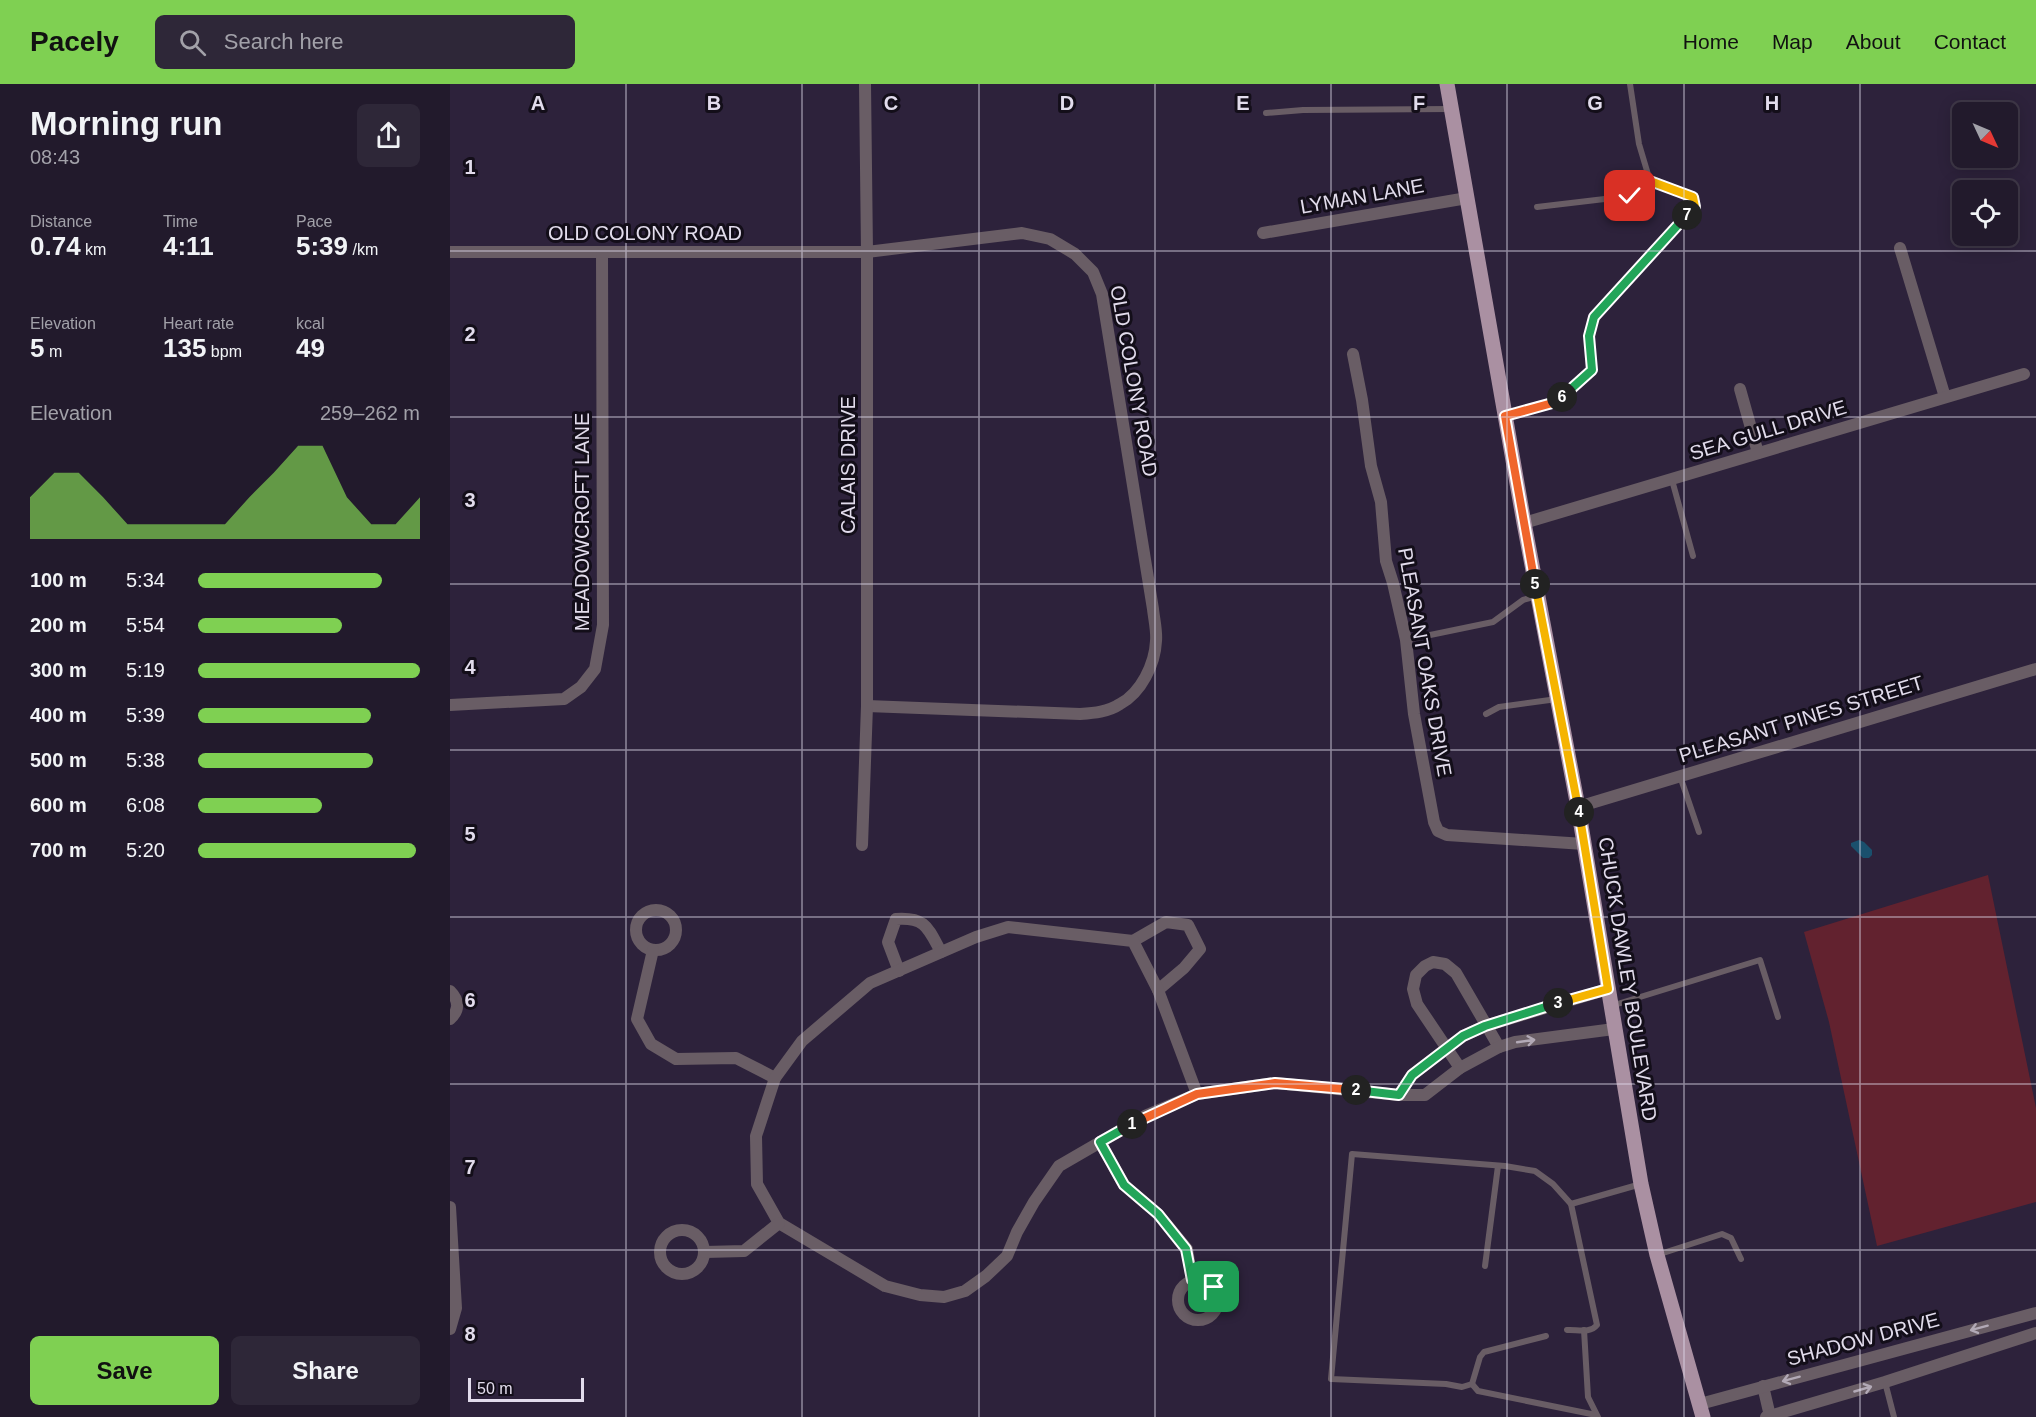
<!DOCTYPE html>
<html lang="en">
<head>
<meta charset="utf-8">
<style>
  :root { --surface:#221a2c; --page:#2e2738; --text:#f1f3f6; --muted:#a2a1a9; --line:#3f3848; --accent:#7fd052 }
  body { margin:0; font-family:Helvetica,sans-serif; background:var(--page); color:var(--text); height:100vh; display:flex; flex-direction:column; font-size:22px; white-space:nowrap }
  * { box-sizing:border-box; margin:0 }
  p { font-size:20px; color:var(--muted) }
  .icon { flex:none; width:33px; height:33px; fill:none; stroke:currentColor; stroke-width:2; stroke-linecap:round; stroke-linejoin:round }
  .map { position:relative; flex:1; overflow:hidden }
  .side { display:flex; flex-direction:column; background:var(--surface); width:450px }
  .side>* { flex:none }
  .needle { width:39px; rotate:134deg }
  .buttons { position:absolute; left:1502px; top:18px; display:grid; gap:12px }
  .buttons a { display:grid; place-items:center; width:66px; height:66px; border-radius:9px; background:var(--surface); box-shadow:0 3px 15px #0003,0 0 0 2px var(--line); font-size:30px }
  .scale { position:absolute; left:18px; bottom:15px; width:116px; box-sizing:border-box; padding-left:6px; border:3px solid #e2dcec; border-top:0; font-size:16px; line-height:21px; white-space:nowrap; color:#e2dcec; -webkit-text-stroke:4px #130e19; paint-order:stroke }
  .pin { position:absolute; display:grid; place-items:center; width:51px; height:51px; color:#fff; margin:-26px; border-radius:12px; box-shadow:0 3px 9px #0006 }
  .km { position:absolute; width:30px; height:30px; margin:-15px; border-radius:50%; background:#222; color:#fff; font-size:16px; line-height:30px; text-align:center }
  .round { display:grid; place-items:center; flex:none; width:63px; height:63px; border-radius:9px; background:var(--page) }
  .head { display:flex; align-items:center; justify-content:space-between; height:102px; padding:0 30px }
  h1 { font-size:33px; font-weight:700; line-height:45px }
  .figures { display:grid; grid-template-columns:repeat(3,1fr); gap:9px; height:102px; padding:6px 30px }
  .figures div { display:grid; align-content:center }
  .figures b { font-size:26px; font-weight:700 }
  .figures small { font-size:16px; font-weight:400 }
  .figures p { font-size:16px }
  .chart { height:168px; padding:12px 30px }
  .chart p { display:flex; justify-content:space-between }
  .chart svg { width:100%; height:108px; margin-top:6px; fill:var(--accent); opacity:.7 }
  .button { display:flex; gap:12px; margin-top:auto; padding:12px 30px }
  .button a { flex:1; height:69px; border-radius:9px; background:var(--accent); color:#111; font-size:24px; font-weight:700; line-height:69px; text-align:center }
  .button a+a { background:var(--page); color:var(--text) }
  ul { padding:0 30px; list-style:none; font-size:20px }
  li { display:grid; grid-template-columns:96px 72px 1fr; align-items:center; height:45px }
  li i { height:15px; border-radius:8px; background:var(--accent) }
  header { display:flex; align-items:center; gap:36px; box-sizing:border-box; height:84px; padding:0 30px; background:var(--accent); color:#111 }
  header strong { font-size:28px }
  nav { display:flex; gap:33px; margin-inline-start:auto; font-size:21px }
  .search { width:420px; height:54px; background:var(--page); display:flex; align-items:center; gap:15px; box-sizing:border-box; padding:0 21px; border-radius:9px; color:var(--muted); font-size:22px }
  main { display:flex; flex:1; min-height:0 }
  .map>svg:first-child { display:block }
</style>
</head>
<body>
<header>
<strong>Pacely</strong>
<div class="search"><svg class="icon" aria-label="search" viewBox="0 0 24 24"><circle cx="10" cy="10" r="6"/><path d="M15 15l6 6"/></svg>Search here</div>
<nav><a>Home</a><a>Map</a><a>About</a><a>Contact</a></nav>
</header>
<main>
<section class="side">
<div class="head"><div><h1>Morning run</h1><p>08:43</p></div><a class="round"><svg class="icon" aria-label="share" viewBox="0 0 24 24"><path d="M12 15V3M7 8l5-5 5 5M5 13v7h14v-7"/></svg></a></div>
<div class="figures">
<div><p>Distance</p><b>0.74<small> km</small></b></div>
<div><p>Time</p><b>4:11</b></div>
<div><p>Pace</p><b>5:39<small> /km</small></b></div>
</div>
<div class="figures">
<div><p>Elevation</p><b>5<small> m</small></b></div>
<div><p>Heart rate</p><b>135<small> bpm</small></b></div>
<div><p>kcal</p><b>49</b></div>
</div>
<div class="chart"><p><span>Elevation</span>259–262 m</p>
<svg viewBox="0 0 160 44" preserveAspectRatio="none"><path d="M0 44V27L10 17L20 17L30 27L40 38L50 38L60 38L70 38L80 38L90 27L100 17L110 6L120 6L130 27L140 38L150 38L160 27V44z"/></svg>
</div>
<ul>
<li><b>100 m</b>5:34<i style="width:83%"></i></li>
<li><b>200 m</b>5:54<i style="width:65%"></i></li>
<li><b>300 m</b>5:19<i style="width:100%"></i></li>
<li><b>400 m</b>5:39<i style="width:78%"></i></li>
<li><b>500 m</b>5:38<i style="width:79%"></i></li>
<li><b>600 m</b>6:08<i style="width:56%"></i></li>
<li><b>700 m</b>5:20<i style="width:98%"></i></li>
</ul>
<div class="button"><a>Save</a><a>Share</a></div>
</section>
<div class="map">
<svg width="1586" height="1333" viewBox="0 0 1586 1333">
  <rect width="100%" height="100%" fill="#2d223b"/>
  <path fill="#62222f" d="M1538,791l48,233v94l-159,44 -48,-224 -25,-90z"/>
  <path fill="#1a506d" d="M1409,756l5,2 8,8v5l-3,3h-6l-12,-12v-3z"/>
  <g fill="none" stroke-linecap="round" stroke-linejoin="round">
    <g stroke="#695d65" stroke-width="6">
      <path d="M816,29l37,-3 147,-1"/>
      <path d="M1087,123l93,-11 20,-15"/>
      <path d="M1056,331l50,-13 36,-32 -3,-34 5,-19 101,-110 -2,-10 -43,-16 -11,-37 -9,-60"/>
      <path d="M1222,396l21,76"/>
      <path d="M956,556l87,-18 30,-22 14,-4"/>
      <path d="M1036,630l13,-7 58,-8"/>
      <path d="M1230,692l19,56"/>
      <path d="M1161,922l149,-46 18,57"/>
      <path d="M1207,1171l65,-21 9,4 10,21"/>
      <path d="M1035,1182l13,-100"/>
      <path d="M1117,1246c9,-1 23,4 30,-5l-26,-121"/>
      <path d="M1134,1246l4,67 10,20"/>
      <path d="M1096,1252l-62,16 -4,5 -8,27 -10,3 -16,-3 -115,-5 21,-225 153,12 30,5 18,13 18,20 70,-20"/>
      <path d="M1435,1298l9,35"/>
      <path d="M1022,1300l6,7 118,24"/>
    </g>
    <g stroke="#695d65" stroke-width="12">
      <path d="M813,149l204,-35"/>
      <path d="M1450,164l45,149"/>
      <path d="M0,168h417l155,-19 28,6 25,15 18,18 9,22 51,315c1,10 4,22 3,32 -1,23 -15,52 -36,63 -12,8 -26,9 -40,10l-213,-8"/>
      <path d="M903,270l9,46 9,66 10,36 5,59 7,22 13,57 8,74 20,108 4,9 9,4 137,9"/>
      <path d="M1290,305l18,64"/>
      <path d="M1074,439l500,-149"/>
      <path d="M0,621l114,-6 17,-12 14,-18 8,-44 -1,-372"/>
      <path d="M1128,723l458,-138"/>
      <path d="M412,761l5,-139v-454l-2,-168"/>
      <circle cx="206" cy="846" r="20"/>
      <path d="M683,857l33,-19 22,3 12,24 -16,19 -26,22"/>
      <path d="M203,866l-16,69 14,25 25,15 60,-1 39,20"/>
      <path d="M449,887l-11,-29 8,-23c30,-2 32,9 45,33"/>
      <path d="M0,907c9,9 10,19 0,28"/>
      <path d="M1010,984l-43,-64 -4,-15 3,-14 9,-9 8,-4 12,2 11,9 43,74"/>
      <path d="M747,1010l-39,-104 -25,-49 -125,-14 -32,10 -106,46 -68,58 -27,37 -19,58 1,48 22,39 106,63 35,9 24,2 21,-6 21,-15 21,-20 10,-24 17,-30 25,-36 88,-51 50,-21 78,-11 124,12h26l35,-27 39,-21 16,-5 99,-13"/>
      <path d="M949,1011l13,-20 51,-39 22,-10 123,-37"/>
      <path d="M650,1058l24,43 34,29 29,35 5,31"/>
      <path d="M0,1123l6,101 -6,21"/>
      <circle cx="232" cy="1168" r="22"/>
      <path d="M255,1168l39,-1 35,-28"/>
      <circle cx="748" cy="1216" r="20"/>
      <path d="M1313,1302l7,30"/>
      <path d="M1250,1320l336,-91"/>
      <path d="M1316,1333l119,-35 151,-49"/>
    </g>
    <path stroke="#aa90a2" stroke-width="15" d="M997,0l77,439 54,284 63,377 16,71 46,162"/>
  </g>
  <defs><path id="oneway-shaft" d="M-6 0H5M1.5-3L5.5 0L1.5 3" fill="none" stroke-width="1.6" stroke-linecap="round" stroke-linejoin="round" transform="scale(1.5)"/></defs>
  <g stroke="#b2a9b6">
    <use href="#oneway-shaft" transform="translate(1076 957) rotate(-8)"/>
    <use href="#oneway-shaft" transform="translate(1529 1244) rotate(165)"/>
    <use href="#oneway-shaft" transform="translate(1341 1295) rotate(165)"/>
    <use href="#oneway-shaft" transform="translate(1413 1305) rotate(-16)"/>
  </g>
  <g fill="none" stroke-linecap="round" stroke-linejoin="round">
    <defs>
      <path id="split-1" d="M682,1040l-32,18 24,43 34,29 28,35 6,31c9,-1 14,1 22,7"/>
      <path id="split-2" d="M682,1040l65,-30 78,-11 81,7"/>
      <path id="split-3" d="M906,1006l43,5 13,-20 51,-39 22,-10 73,-23"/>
      <path id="split-4" d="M1108,919l50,-14 -29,-177"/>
      <path id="split-5" d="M1085,500l44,228"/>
      <path id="split-6" d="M1085,500l-30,-168 51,-14 6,-5"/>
      <path id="split-7" d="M1112,313l30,-27 -3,-34 5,-19 93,-102"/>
      <path id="split-8" d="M1180,112l20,-15 43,16 2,10 -8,8"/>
    </defs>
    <use href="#split-1" stroke="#fff" stroke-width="12"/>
    <use href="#split-2" stroke="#fff" stroke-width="12"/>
    <use href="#split-3" stroke="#fff" stroke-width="12"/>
    <use href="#split-4" stroke="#fff" stroke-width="12"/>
    <use href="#split-5" stroke="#fff" stroke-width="12"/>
    <use href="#split-6" stroke="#fff" stroke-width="12"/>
    <use href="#split-7" stroke="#fff" stroke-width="12"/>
    <use href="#split-8" stroke="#fff" stroke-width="12"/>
    <use href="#split-1" stroke="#22a559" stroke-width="8"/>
    <use href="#split-2" stroke="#f0652b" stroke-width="8"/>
    <use href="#split-3" stroke="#22a559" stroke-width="8"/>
    <use href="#split-4" stroke="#f5b400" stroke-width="8"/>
    <use href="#split-5" stroke="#f5b400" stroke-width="8"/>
    <use href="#split-6" stroke="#f0652b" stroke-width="8"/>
    <use href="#split-7" stroke="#22a559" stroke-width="8"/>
    <use href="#split-8" stroke="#f5b400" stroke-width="8"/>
  </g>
  <path fill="none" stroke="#e2dcec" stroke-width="1.5" stroke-opacity="0.55" d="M176,0v1333M352,0v1333M529,0v1333M705,0v1333M881,0v1333M1057,0v1333M1234,0v1333M1410,0v1333M0,167h1586M0,333h1586M0,500h1586M0,666h1586M0,833h1586M0,1000h1586M0,1166h1586"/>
  <g text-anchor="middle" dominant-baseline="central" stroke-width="6" stroke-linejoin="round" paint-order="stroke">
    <g font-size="20" fill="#e2dcec" stroke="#130e19">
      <text transform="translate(912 112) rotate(-10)">LYMAN LANE</text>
      <text x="195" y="149">OLD COLONY ROAD</text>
      <text transform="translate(684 297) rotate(80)">OLD COLONY ROAD</text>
      <text transform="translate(1318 346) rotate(-17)">SEA GULL DRIVE</text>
      <text transform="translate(398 381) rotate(-90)">CALAIS DRIVE</text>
      <text transform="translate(132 438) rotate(-90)">MEADOWCROFT LANE</text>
      <text transform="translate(975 578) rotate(80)">PLEASANT OAKS DRIVE</text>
      <text transform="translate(1351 635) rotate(-17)">PLEASANT PINES STREET</text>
      <text transform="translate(1178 895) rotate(81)">CHUCK DAWLEY BOULEVARD</text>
      <text transform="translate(1413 1255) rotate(-15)">SHADOW DRIVE</text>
    </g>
  </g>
  <g font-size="20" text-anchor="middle" font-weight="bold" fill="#e2dcec" stroke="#130e19" stroke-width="6" stroke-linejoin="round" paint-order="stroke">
    <text x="88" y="26">A</text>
    <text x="264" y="26">B</text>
    <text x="441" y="26">C</text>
    <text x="617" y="26">D</text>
    <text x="793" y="26">E</text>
    <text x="969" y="26">F</text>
    <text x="1145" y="26">G</text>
    <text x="1322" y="26">H</text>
    <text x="20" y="90">1</text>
    <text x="20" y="257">2</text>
    <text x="20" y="423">3</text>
    <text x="20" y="590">4</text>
    <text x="20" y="757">5</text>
    <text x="20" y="923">6</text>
    <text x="20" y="1090">7</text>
    <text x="20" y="1257">8</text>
  </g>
</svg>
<div class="buttons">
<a><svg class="needle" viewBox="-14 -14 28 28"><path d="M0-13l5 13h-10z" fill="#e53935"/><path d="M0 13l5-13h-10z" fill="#a2a1a9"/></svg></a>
<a><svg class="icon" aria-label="locate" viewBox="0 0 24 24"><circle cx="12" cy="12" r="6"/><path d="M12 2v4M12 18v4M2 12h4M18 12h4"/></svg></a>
</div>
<div class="scale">50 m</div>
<div class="pin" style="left:764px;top:1203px;background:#1e9e55"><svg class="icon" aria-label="arrive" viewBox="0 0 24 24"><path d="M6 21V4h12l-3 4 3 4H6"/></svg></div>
<div class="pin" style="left:1180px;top:112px;background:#d93025"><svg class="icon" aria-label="check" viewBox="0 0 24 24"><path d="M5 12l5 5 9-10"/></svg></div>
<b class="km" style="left:682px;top:1040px">1</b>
<b class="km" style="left:906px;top:1006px">2</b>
<b class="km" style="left:1108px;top:919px">3</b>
<b class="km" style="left:1129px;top:728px">4</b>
<b class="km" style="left:1085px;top:500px">5</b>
<b class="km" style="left:1112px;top:313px">6</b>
<b class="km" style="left:1237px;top:131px">7</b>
</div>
</main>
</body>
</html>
